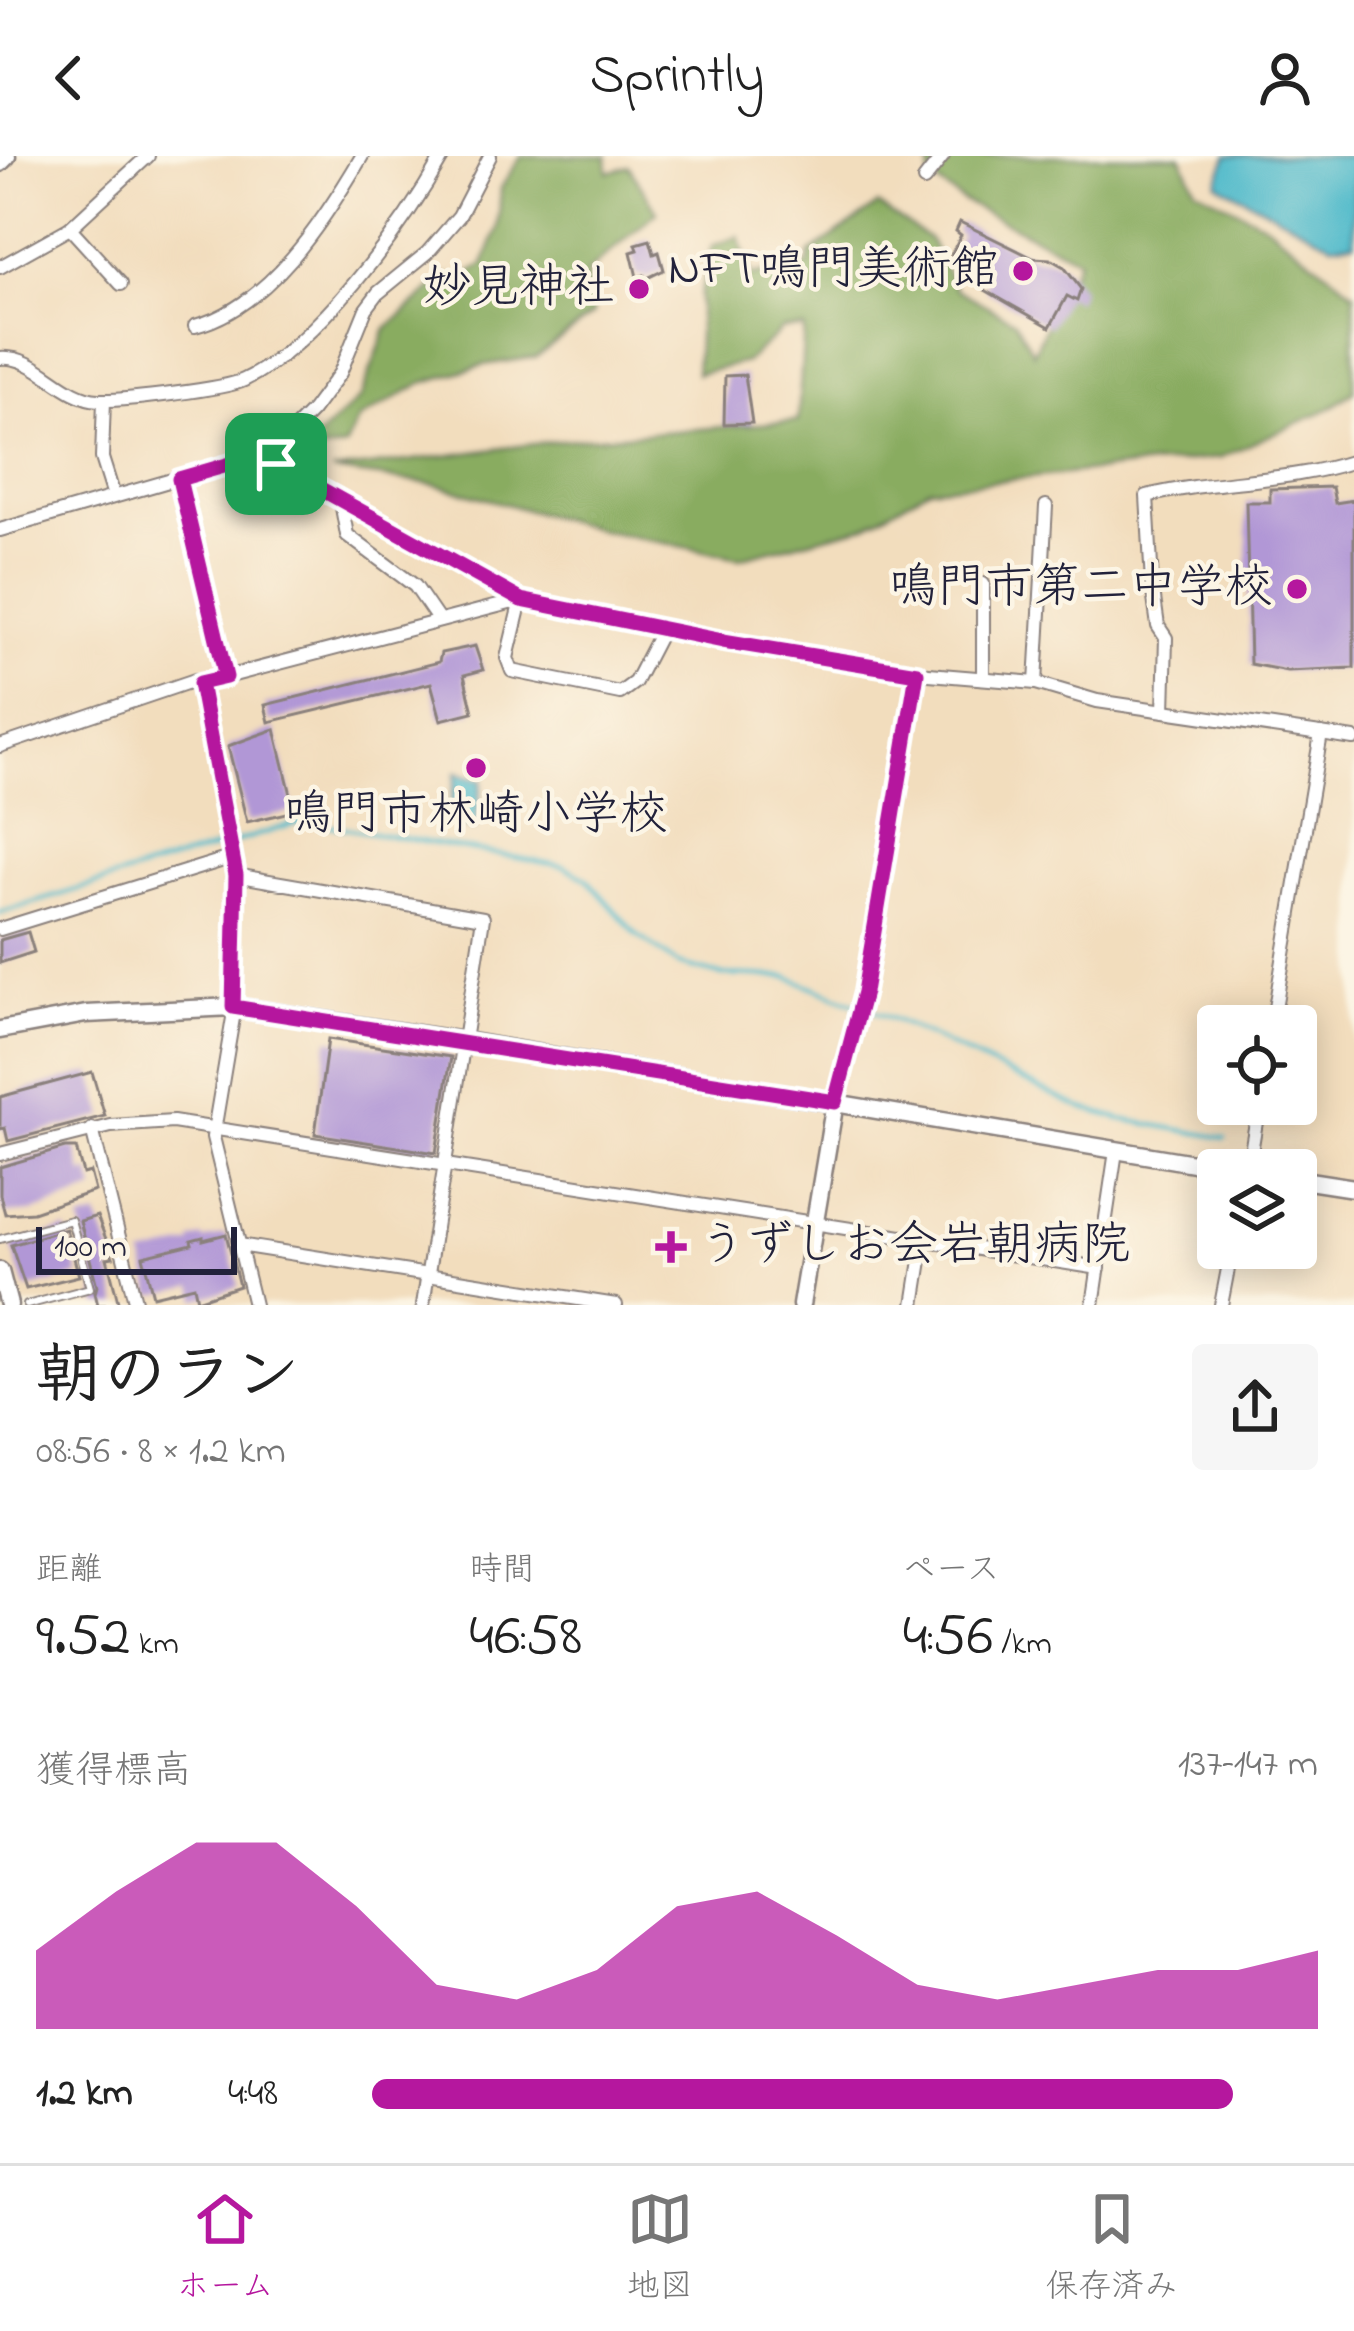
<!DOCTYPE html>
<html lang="ja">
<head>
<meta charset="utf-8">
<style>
  :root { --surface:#fff; --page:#f6f6f6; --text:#222; --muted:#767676; --line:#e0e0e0; --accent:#b5179e }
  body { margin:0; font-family:"Indie Flower","Klee One",sans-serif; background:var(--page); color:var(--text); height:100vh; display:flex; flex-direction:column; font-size:45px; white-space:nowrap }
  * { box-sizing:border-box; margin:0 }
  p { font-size:39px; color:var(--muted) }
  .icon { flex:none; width:66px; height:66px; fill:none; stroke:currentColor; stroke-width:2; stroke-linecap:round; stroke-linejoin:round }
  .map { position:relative; height:1149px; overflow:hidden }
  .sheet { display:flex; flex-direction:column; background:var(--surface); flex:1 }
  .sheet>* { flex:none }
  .buttons { position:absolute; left:1197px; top:849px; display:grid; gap:24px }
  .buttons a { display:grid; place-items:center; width:120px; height:120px; border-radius:12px; background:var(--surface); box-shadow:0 6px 30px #0003; font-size:60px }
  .scale { position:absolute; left:36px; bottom:30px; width:201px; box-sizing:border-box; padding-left:12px; border:6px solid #22223b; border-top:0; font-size:33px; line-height:42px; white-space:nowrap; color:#22223b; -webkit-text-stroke:9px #fcf5e5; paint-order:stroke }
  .pin { position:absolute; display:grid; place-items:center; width:102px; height:102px; color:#fff; margin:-51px; border-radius:24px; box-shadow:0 6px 18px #0006 }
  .round { display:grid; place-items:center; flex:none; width:126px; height:126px; border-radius:12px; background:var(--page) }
  .head { display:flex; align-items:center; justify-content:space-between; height:204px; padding:0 36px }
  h1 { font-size:66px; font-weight:600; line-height:90px }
  .stats { display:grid; grid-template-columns:repeat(3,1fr); gap:18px; height:204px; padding:12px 36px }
  .stats div { display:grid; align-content:center }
  .stats b { font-size:60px; font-weight:600 }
  .stats small { font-size:33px; font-weight:400 }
  .stats p { font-size:33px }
  .chart { height:336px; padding:24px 36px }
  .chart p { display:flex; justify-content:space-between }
  .chart svg { width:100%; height:216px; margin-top:12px; fill:var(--accent); opacity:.7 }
  ul { padding:0 36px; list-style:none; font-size:39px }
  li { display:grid; grid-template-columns:192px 144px 1fr; align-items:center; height:90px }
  li i { height:30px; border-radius:15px; background:var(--accent) }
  header { display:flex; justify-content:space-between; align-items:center; height:156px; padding:0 36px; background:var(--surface); font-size:54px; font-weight:600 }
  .tabs { display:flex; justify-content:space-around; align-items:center; height:168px; border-top:3px solid var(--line); background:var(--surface); font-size:33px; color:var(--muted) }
  .tabs a { display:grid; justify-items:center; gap:6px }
  .tabs .active { color:var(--accent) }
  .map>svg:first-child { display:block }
</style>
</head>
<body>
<header><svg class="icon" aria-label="back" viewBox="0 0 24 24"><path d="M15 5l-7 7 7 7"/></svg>Sprintly<svg class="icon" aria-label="person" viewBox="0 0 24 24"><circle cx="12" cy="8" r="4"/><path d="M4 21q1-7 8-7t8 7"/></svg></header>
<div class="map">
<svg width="1354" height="1149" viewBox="0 0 1354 1149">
  <rect width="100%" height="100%" fill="#fcf5e5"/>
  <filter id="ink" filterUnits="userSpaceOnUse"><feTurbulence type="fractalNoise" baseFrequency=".00833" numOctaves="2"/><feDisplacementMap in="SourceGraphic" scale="24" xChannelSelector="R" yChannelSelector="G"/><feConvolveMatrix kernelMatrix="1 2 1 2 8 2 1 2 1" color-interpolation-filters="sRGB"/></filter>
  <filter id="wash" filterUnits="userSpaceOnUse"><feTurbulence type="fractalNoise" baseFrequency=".004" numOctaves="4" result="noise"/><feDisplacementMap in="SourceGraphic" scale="48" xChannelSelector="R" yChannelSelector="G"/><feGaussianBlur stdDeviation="2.7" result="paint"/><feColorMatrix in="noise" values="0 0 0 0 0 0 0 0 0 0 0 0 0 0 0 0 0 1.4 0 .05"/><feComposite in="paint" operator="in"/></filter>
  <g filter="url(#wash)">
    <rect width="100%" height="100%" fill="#f2ddbd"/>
    <g fill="#89ac60" stroke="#56674e" stroke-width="3">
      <path d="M521,0h86l1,16 21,-6 28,46 -70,60 6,42 -57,43 -53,8 -61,18 -63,36 -14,28 -47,9 63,-59 25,-68 62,-54 3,11 33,-22 14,-35 3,-41z"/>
      <path d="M929,0h252l15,32 71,37 87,67v99l-21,16 -114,51 -290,30 -64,38 -126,32 -139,-28 -167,-46 -101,-13 232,-31 234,-19 6,-93 -22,1 -36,33 -50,12 4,-78 12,-50 27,-9 12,39 57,-11 2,-12 68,-48 51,34 27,50 59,32 18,32 45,-94 -117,-59 -31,-23z"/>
    </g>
    <g fill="#4db9ca" stroke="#386e82" stroke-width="3">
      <path d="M1227,0h127v86l-22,2 -115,-61z"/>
      <path d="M456,617l26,7 -7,49 -28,-5z"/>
    </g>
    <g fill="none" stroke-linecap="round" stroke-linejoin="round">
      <path stroke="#4db9ca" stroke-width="4.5" d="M0,757l304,-92 260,45 22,12 51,57 41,29 42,11 68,2 107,43 184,87 42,12 104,19"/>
    </g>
    <g id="blocks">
      <g fill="#b197d6">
        <path d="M960,66l73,36 17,1 14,8 17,22 -4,12 -10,-5 -17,31 -65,-37 2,-15 -36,-20 10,-20 -5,-4z"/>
        <path d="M650,84l4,14 5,-2 5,18 -19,9 -1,-4 -7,2 -6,-25 7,-2 -2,-6z"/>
        <path d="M745,219l7,48 -28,1 1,-48z"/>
        <path d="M1332,331l3,16 19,-3v168l-67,3 -37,-7 -4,-162h24v-13z"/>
        <path d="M475,490l8,24 -19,5 9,37 -32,8 -10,-37 -162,39 -4,-17 174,-43 2,-9z"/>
        <path d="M275,573l20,82 -48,11 -19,-76z"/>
        <path d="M28,776l6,20 -34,11v-23z"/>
        <path d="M328,883l123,18 -15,96 -121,-19z"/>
        <path d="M92,916l13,44 -97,25 -3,-13 -5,1v-32z"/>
        <path d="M65,992h11l7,26 7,-2 5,19 -62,21 -28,2 -5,-19v-28z"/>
        <path d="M97,1060l16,41 -6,1 12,47h-21l-3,-12 2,-7 -17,-65z"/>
        <path d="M66,1073l13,47 -53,13 -15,-44z"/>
        <path d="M226,1078l13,52 -42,14 -3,-14 -41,10 -10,-40 49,-12 -1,-4 12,-3v3z"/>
      </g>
    </g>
  </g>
  <g filter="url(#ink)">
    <use href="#blocks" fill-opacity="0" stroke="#8a807c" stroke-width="3"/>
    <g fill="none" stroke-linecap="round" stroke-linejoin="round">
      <defs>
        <path id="lane" d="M0,1083l71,-19 19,68 -63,17"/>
        <g id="street">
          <path d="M924,24l19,-24"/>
          <path d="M0,111l70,-39"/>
          <path d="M121,128l-51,-56 78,-72"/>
          <path d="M195,170c74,-19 130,-107 167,-170"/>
          <path d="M0,202c38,-3 61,40 99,42 24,1 126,-11 145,-20 74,-36 159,-153 199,-224"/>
          <path d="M104,244l-2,58 12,38"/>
          <path d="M272,295l4,13 245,136 202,41 194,32 119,10 61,18 257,38"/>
          <path d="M179,323l47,198"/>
          <path d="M341,346l6,33 68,51 24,35"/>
          <path d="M0,374l272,-79 40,-40 28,-38 26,-64 12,-16 49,-40 32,-37 31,-60"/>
          <path d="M521,444l-14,58 5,13 108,22 15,-11 28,-54"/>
          <path d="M983,520v-92"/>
          <path d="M200,527l29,148 8,67 -4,120 -20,119 41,168"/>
          <path d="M1036,527l10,-177"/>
          <path d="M1164,555l2,-73 -8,-12 -6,-42 -5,-88c68,-17 139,-13 207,-35"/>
          <path d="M0,590l195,-66 5,3 26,-6 295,-77"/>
          <path d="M235,719l248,43 -60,387"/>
          <path d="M0,773l233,-72"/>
          <path d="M1272,870l49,-292"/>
          <path d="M835,946l29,-110 53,-319"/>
          <path d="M92,973l44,176"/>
          <path d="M0,998l111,-28 62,-4 926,146"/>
          <path d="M1248,1014l11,-66"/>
          <path d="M239,1089l377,60"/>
          <path d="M914,1149l10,-64"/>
          <path d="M1093,1149l23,-154"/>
          <path d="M1221,1149l11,-57"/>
        </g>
        <g id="secondary">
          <path d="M0,7l7,-7"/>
          <path d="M0,874l86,-16 147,-7 231,34 771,129"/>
          <path d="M1296,1023l58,9"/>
          <path d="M0,1115l9,34"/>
          <path d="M801,1149l34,-203"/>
        </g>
      </defs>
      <use href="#lane" stroke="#8a807c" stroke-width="10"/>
      <use href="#street" stroke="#8a807c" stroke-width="16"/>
      <use href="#secondary" stroke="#8a807c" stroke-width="21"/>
      <use href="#lane" stroke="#fff" stroke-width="6"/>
      <use href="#street" stroke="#fff" stroke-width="12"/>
      <use href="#secondary" stroke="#fff" stroke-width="16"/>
    </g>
  </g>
  <g fill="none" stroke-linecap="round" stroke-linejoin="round" filter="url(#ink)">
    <defs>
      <path id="route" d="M272,296l4,12 245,136 202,41 194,32 -53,319 -29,110 -602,-95 3,-132 -36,-192 26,-6 -47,-198z"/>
    </defs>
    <use href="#route" stroke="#fff" stroke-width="24"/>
    <use href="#route" stroke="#b5179e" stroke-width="15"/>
  </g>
  <g fill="#b5179e" stroke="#fcf5e5" stroke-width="4.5">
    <circle cx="1023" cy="115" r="12"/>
    <circle cx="639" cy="133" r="12"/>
    <circle cx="1297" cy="433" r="12"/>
    <circle cx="476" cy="612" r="12"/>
    <path d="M665 1073h12v12h12v12h-12v12h-12v-12h-12v-12h12z"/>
  </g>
  <g text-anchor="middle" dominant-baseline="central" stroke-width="9" stroke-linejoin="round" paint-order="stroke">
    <g font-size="48" fill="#22223b" stroke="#fcf5e5" text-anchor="end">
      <text x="999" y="115">NFT鳴門美術館</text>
      <text x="615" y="133">妙見神社</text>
      <text x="1273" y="433">鳴門市第二中学校</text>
      <text x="476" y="660" text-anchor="middle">鳴門市林崎小学校</text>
      <text x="698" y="1091" text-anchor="start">うずしお会岩朝病院</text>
    </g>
  </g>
</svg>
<div class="buttons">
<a><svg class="icon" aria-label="locate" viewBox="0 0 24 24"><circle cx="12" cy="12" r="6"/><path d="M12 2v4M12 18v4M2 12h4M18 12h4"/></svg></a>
<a><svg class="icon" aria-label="layers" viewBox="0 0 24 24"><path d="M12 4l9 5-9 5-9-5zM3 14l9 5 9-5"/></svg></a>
</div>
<div class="scale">100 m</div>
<div class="pin" style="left:276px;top:308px;background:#1e9e55"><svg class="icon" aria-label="arrive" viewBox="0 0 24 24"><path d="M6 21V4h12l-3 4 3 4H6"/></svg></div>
</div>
<section class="sheet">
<div class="head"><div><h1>朝のラン</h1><p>08:56 · 8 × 1.2 km</p></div><a class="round"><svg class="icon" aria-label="share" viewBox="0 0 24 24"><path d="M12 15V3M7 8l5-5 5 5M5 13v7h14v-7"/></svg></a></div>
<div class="stats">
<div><p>距離</p><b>9.52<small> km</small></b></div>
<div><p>時間</p><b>46:58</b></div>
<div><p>ペース</p><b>4:56<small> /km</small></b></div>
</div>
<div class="chart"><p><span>獲得標高</span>137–147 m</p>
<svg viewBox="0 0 160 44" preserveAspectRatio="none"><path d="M0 44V28L10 16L20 6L30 6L40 19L50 35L60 38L70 32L80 19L90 16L100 25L110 35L120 38L130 35L140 32L150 32L160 28V44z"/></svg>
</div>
<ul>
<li><b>1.2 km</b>4:48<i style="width:91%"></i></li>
</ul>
</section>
<nav class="tabs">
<a class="active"><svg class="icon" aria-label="home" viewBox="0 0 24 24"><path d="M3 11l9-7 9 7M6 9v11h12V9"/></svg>ホーム</a>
<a><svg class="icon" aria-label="map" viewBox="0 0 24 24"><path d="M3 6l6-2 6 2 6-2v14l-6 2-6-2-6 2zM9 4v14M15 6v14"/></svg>地図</a>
<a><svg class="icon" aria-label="saved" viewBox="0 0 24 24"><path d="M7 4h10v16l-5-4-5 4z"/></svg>保存済み</a>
</nav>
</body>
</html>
